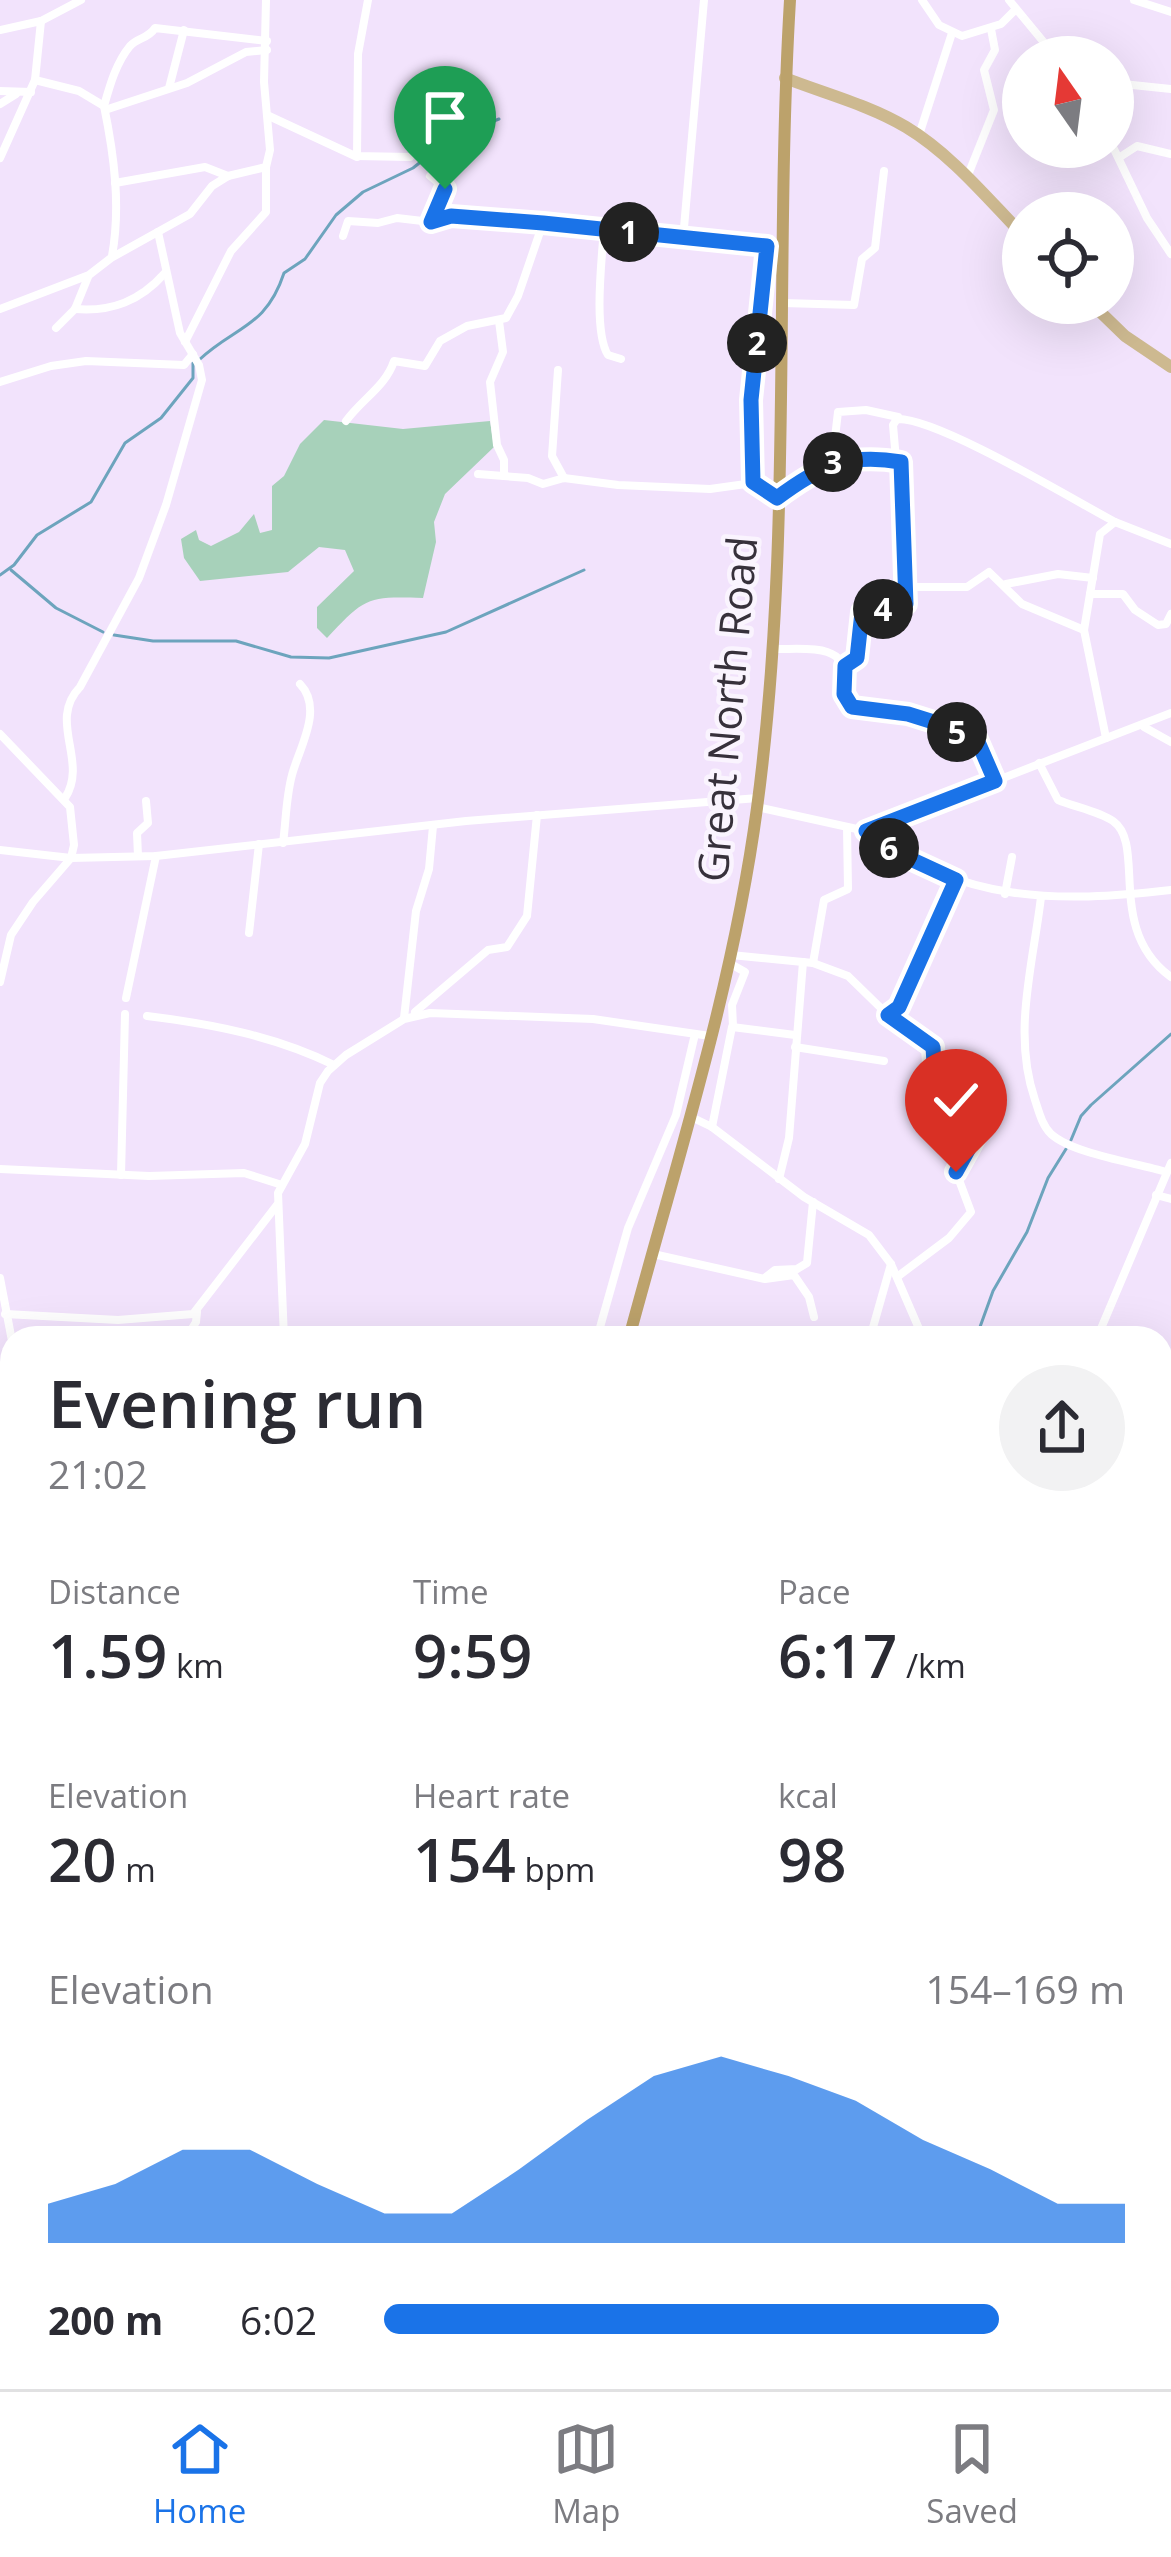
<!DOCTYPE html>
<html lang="en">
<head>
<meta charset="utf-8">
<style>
  :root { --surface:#fff; --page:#f2f2f3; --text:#2b2b33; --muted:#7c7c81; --line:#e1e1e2; --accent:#1a73e8 }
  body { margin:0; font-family:"Open Sans",sans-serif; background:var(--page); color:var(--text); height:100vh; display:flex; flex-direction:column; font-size:45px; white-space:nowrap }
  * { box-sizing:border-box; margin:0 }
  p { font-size:39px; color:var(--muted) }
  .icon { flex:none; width:66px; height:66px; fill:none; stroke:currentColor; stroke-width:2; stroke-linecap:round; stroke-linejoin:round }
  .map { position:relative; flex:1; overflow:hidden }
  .sheet { position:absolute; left:0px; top:1326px; width:1173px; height:1065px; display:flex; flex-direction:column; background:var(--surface); border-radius:36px 36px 0 0; box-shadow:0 12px 48px #0002 }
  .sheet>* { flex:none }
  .needle { width:78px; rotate:346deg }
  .tools { position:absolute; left:1002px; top:36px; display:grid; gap:24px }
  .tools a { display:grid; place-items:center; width:132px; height:132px; border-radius:50%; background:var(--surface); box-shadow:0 12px 48px #0002; font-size:60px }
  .pin { position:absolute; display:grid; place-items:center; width:102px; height:102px; color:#fff; margin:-123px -51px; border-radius:50% 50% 50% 0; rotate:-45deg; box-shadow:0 0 12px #0007 }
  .pin .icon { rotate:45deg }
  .km { position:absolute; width:60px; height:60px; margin:-30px; border-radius:50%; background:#222; color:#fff; font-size:33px; line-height:60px; text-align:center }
  .round { display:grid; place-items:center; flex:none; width:126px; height:126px; border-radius:63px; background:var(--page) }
  .summary { display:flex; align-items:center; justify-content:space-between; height:204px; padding:0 48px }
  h1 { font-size:66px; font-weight:600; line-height:90px }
  .metrics { display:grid; grid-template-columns:repeat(3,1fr); gap:18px; height:204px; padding:12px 48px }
  .metrics div { display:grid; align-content:center }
  .metrics b { font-size:60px; font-weight:600 }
  .metrics small { font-size:33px; font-weight:400 }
  .metrics p { font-size:33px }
  .chart { height:336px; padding:24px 48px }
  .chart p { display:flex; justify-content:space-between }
  .chart svg { width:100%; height:216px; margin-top:12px; fill:var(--accent); opacity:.7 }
  ul { padding:0 48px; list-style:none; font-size:39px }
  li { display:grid; grid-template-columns:192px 144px 1fr; align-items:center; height:90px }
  li i { height:30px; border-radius:15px; background:var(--accent) }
  .tab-bar { display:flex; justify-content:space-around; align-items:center; height:168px; border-top:3px solid var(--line); background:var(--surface); font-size:33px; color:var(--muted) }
  .tab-bar a { display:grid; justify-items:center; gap:6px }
  .tab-bar .active { color:var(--accent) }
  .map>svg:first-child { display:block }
</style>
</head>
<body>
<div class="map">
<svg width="1171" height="2389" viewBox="0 0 1171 2389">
  <rect width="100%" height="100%" fill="#f2e3fc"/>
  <path fill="#a7d1ba" d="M324,420l79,9 87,-8 4,26 -49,47 -11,28 2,20 -13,56c-55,-2 -58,-1 -96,40l-10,-10v-21l37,-36 -9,-21 -26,-3 -31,25 -88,9 -16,-23 -3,-19 15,-9 3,10 12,6 28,-14 15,-18 6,19 12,-3v-44l12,-10 16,-32z"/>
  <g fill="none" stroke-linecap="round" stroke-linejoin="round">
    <g stroke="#6da4bd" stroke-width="3">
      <path d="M199,360c36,-34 67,-32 85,-87l21,-14 31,-44 27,-23 50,-24 39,-31 47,-18"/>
      <path d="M11,570l45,38 47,24"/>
      <path d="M0,575l14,-10 23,-30 54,-33 34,-59 36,-25 32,-40v-15"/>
      <path d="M114,635l39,6h83l55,16 38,1 117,-26 138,-62"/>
      <path d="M1071,1140l10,-24 10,-11 80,-71"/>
      <path d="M976,1338l17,-47 34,-59 21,-54 18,-29"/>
      <path d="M609,2379l2,10"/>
    </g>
    <g stroke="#fff" stroke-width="8">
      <path d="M922,0l17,25 23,11 39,-12 15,-15"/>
      <path d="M1009,0l47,57"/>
      <path d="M1134,0l37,12"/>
      <path d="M0,30l41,-9 40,-21"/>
      <path d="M35,80l44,11 25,15c10,49 17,100 8,150"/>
      <path d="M1113,83l58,6"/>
      <path d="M169,88l15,-58"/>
      <path d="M0,91l31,1"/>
      <path d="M0,104l16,-10"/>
      <path d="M104,106c6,-21 12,-43 26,-60 8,-9 18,-7 25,-18l112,13"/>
      <path d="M105,110l82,-27 59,-31 21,-2"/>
      <path d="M269,116l86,40 55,1"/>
      <path d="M919,135l33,-102"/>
      <path d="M1113,147l34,71 24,36"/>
      <path d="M357,157l1,-103 10,-54"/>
      <path d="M1120,157l17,-11 34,8"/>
      <path d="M0,158l35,-78 6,-59"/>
      <path d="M968,175l26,-65 -10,-40 11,-20 -4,-21"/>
      <path d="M430,176l15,12 -14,34"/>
      <path d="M115,183l90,-16 23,9"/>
      <path d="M604,228c-2,30 -11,103 4,127l13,4"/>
      <path d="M343,236l5,-15 30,2 19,-5 34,4 20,-6 331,32"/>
      <path d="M683,239l21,-239"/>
      <path d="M783,303l71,2 8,-46 13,-11 9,-77"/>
      <path d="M0,309l89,-34 22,-17 79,-44 22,-28 16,-10 38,-9 4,-17 -6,-68 2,-82"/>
      <path d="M75,309c37,3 65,-8 90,-36"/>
      <path d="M499,321l4,31 -13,30 7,63 7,15v16"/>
      <path d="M56,328l19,-19 13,-32"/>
      <path d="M185,342l46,-91 35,-39v-45"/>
      <path d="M558,370l-6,86 12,22"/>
      <path d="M0,382l51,-16 35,-5 98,4 9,-11"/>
      <path d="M346,421c16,-22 40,-35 48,-60l31,5 15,-25 27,-15 39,-8 12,-22 25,-73"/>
      <path d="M896,460l-3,-35 4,-6c39,-2 175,80 218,103"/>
      <path d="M832,463l6,-51 28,-2 32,7"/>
      <path d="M478,474l50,4 15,6 21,-6 54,7 92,4 43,-6 24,15c53,-39 57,-39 122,-38l8,127h60l22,-15 33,32 62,26"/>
      <path d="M753,483l-2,-83 16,-154"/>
      <path d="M1006,584l52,-10 35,4"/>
      <path d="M1090,594h33l12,16 23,15 8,-1 5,-10"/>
      <path d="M773,649c27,1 74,-8 72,30 -1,13 -2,18 7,28l56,7 67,21 20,46"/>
      <path d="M845,666l12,-7 5,-47 41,-4 4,-21"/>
      <path d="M1144,727l27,15"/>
      <path d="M0,734l70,73 4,38 -3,13 -38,44 -22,33 -11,47"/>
      <path d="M1106,738l-22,-108 16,-96 15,-12 56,22"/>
      <path d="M1039,763l19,37c17,7 40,11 55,21 34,24 -8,108 58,156"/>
      <path d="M65,798c24,-37 -18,-77 15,-111l59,-109 27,-73 36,-125 -3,-15 -19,-32 -22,-101"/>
      <path d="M757,807l109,24 305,-118"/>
      <path d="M867,832c96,71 190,71 304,58"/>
      <path d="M283,843c3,-22 3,-46 9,-68 7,-27 32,-66 8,-91"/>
      <path d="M0,850l71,8 85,-2 310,-35 292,-23"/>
      <path d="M138,856l-1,-23 11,-10 -2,-22"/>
      <path d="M1005,894l7,-37"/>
      <path d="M1041,897c-8,68 -29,136 -6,203 4,12 7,25 16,34 22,20 86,29 115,38"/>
      <path d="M249,933l10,-89"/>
      <path d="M731,955l82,8 35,13 40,39 44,30 5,66 47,10 -28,51 15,40 -22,26 -52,39"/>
      <path d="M729,963l16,9 -13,33 1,21"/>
      <path d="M813,963l11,-63 24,-11 -1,-62"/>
      <path d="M126,998l30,-142"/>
      <path d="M415,1012l73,-62 19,-3 20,-31 10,-101"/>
      <path d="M888,1015l11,-8 57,-127"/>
      <path d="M147,1016c65,8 128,20 187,49"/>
      <path d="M404,1018l12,-107 13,-42 4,-43"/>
      <path d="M795,1047l89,14"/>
      <path d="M689,1116l23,11 92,70 65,38 22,29 32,74"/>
      <path d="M712,1127l20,-100 63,8"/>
      <path d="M0,1169l149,7 95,-3 38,12"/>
      <path d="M121,1175l4,-161"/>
      <path d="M779,1179l10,-41 14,-176"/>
      <path d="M1156,1195l15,4"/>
      <path d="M653,1254l112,25 29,-4 15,22 5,20"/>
      <path d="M766,1277l9,-7 22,-1 10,-6 6,-61"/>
      <path d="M0,1278l12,63"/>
      <path d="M5,1314l113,6 75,-6 84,-109"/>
      <path d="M186,1338l10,-16 1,-10"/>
      <path d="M284,1338l-6,-145 27,-49 15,-61 8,-12 18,-16 58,-36 26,-6 163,6 117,17"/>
      <path d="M597,1338l31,-110 48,-113 19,-81"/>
      <path d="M870,1338l21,-74"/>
      <path d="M1097,1338l74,-175"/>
      <path d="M12,1484c-12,31 -12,96 0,127"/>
      <path d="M1161,1497l10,-7"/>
      <path d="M0,1498l12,3"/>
      <path d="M1161,1507l10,46"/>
      <path d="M1161,1591h10"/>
      <path d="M0,1666l12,-1"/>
      <path d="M1161,1840l10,-2"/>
      <path d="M1161,1866l10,38"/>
      <path d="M0,1919l12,-90"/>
      <path d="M1161,1965l10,-5"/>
      <path d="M1161,2162l10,5"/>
      <path d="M1161,2270l10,-17"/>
      <path d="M173,2379l44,10"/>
      <path d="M737,2379l3,10"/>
      <path d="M1061,2379l24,9"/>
      <path d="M4,2389l8,-12"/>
      <path d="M127,2389l6,-10"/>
      <path d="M338,2389l4,-10"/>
      <path d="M350,2389l4,-10"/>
      <path d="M877,2389l17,-10"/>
      <path d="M974,2389l7,-10"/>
    </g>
    <g stroke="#cdb990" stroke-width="12">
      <path d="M785,78c41,16 84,27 121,49 45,27 81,71 117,108"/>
      <path d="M1091,303l34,33 46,31"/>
    </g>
    <g stroke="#bca26b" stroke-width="12">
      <path d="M629,1338c47,-175 104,-350 128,-530 36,-267 17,-539 33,-808"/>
      <path d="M479,2379l2,10"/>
    </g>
  </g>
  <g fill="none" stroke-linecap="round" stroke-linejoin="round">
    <defs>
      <path id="route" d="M445,189l-14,33 20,-6 92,7 224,23 -16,154 2,82 24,16c43,-32 69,-45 124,-36l5,142 -44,8 -5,46 -12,8 -1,28 8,13 56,7 67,21 20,46 -129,50 25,19 65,30 -57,127 -11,8 45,32 4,64 47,10 -28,51"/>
    </defs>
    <use href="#route" stroke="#fff" stroke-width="24"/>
    <use href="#route" stroke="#1a73e8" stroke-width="15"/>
  </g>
  <g text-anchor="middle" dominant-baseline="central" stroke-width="9" stroke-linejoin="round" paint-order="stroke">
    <g font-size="42" fill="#37313b" stroke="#faf4fe">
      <text transform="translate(726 709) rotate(-85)">Great North Road</text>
    </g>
  </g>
</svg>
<div class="tools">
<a><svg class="needle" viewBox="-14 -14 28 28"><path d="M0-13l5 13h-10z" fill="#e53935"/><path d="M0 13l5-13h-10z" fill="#7c7c81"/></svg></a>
<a><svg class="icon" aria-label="locate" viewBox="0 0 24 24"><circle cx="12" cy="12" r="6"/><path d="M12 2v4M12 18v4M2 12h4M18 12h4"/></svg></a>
</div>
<div class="pin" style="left:445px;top:189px;background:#1e9e55"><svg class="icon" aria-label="arrive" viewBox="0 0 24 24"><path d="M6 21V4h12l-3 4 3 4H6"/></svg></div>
<div class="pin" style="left:956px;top:1172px;background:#d93025"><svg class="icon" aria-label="check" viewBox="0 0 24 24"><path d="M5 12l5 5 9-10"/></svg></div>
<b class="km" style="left:629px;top:232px">1</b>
<b class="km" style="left:757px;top:343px">2</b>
<b class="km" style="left:833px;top:462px">3</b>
<b class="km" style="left:883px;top:609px">4</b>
<b class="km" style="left:957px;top:732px">5</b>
<b class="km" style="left:889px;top:848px">6</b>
<section class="sheet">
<div class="summary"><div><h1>Evening run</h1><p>21:02</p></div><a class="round"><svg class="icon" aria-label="share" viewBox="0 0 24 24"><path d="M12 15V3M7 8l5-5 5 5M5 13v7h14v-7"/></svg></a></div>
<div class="metrics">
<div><p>Distance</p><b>1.59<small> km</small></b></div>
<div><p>Time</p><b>9:59</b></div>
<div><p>Pace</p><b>6:17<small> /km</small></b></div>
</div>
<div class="metrics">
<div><p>Elevation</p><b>20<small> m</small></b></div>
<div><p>Heart rate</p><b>154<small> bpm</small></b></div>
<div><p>kcal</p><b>98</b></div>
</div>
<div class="chart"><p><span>Elevation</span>154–169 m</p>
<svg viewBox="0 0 160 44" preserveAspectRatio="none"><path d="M0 44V36L10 32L20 25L30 25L40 32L50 38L60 38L70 29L80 19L90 10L100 6L110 10L120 15L130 23L140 29L150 36L160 36V44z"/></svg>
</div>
<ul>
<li><b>200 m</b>6:02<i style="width:83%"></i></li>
</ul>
</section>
</div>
<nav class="tab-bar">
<a class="active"><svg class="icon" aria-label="home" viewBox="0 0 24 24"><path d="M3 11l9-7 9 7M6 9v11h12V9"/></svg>Home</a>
<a><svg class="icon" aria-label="map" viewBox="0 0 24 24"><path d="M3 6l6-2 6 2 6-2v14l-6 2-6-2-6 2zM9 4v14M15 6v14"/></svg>Map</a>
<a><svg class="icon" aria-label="saved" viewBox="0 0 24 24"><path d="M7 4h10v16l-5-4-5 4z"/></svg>Saved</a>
</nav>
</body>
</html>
